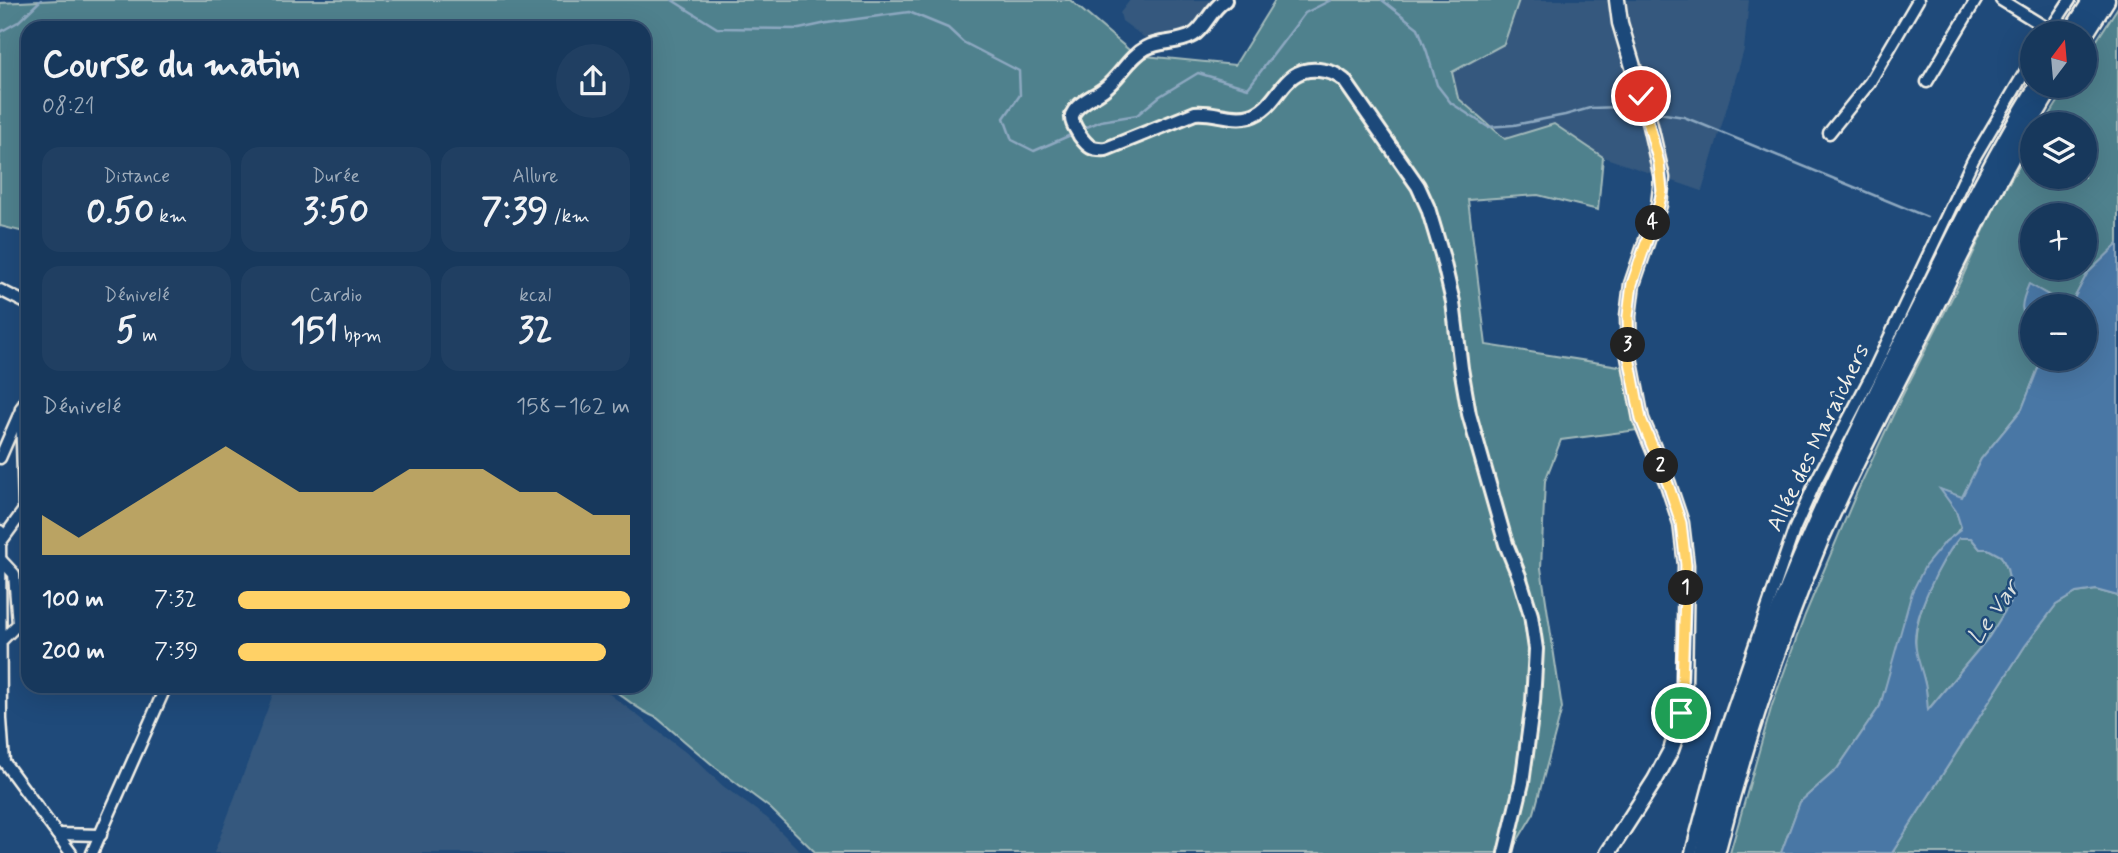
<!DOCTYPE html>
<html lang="fr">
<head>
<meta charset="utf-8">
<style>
  :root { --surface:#17385c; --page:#203f62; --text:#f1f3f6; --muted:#9eacbb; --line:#365272; --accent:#ffd166 }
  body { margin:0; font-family:Mynerve,sans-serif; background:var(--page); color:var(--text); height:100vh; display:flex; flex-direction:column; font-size:26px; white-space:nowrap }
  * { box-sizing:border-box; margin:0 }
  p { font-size:23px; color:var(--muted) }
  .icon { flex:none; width:38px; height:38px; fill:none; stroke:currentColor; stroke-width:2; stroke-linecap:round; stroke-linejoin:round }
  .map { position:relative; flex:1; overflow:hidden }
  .drawer { position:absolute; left:21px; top:21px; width:630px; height:672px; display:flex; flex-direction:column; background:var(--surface); border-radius:21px; box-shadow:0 7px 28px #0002,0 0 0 2px var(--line) }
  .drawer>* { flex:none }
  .needle { width:46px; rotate:16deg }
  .controls { position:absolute; left:2020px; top:21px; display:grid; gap:14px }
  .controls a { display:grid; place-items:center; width:77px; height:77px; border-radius:50%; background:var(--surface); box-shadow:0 7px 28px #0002,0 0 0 2px var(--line); font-size:35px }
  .pin { position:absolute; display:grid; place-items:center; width:60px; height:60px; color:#fff; margin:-30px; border:4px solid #fff; border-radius:50%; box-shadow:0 2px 7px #0007 }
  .km { position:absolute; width:35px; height:35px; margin:-18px; border-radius:50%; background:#222; color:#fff; font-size:19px; line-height:35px; text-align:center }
  .round { display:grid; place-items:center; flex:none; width:74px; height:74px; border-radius:37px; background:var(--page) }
  .headline { display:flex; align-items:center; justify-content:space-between; height:119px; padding:0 21px }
  h1 { font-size:38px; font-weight:700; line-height:52px }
  .stats { display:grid; grid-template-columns:repeat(3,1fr); gap:10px; height:119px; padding:7px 21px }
  .stats div { display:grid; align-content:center; border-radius:18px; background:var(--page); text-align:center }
  .stats b { font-size:35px; font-weight:700 }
  .stats small { font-size:19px; font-weight:400 }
  .stats p { font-size:19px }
  .chart { height:196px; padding:14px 21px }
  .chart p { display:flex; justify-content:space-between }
  .chart svg { width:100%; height:126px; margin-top:7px; fill:var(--accent); opacity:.7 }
  ul { padding:0 21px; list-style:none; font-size:23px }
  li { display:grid; grid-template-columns:112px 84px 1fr; align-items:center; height:52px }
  li i { height:18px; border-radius:9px; background:var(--accent) }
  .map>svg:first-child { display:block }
</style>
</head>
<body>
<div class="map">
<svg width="2118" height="853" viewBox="0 0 2118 853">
  <rect width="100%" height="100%" fill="#1f4a7a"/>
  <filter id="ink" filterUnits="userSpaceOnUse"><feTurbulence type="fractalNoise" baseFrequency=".0143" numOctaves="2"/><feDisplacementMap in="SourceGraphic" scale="14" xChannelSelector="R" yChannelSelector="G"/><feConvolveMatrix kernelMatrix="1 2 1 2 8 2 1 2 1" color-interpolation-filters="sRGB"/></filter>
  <g filter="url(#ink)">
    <g fill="#34587e">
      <path d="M1130,0h92l-32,32 -16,5 -26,3 -26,-19 -2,-8z"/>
      <path d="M1519,0h230l-5,50 -42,141 -99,-34 -49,-33 -49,15 -47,-41 -6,-26 52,-28z"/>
      <path d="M276,686h323l98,75 26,25 44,32 35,35h-588z"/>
    </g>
    <g fill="#4f818d" stroke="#a2b9ba" stroke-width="2" fill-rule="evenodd">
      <path d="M59,0h1011l65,55 100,10 40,-65h244l-15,44 -52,28 6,26 47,41 49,-15 49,33 -5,53 -60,-15 -70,5 18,145 139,22 5,30 8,33 -77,10 -16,41 -4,87 21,140 -28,105 -24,40h-694l-46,-45 -55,-41 -58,-49c-19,-7 -33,-22 -50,-32h37v-658h-616v205l-28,-7v-223z"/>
      <path d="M2118,7v237l-31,30 -17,32 -41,-21 -5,32 8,14v28h7v7l-17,43 -41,50 -19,39 -20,-8 14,21 5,15 -6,9 -10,7 -58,141 -7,23 -43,63 -37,33 -19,51h-51l42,-148 33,-90 51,-121 44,-94 61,-120 34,-74 37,-62v33h52v-53h-40l24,-38h16v-26zM2032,215h52v53h-52z"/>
      <path d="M1959,538h12l9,11h8l13,7 6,12 5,25 -2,10 -21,34 -62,74c0,-9 0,-18 -2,-27 -2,-10 -8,-20 -9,-31 -5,-35 21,-88 43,-115z"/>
      <path d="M2096,590l22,6v257h-226l133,-207 31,-41 20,-12z"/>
    </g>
    <g fill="#4977a5" stroke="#8da8c0" stroke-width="2" fill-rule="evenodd">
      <path d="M2118,244v352l-22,-6 -20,3 -20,12 -31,41 -133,207h-111l19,-51 37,-33 43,-63 32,-114 13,-26 20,-24 14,-11 2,-4 -5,-16 -16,-22 22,8 19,-38 41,-50 17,-43v-7h45v-53h-14l17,-32zM1971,538l9,11h8l13,7 6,12 5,25 -2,10 -21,34 -61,73c-1,-8 -1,-18 -3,-26 -3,-15 -9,-27 -10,-42 -1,-29 26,-82 44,-104z"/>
      <path d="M2029,284l38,22h-35v25c-12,-22 -13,-24 -3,-47z"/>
    </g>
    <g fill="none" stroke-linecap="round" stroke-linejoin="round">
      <g stroke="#8da8c0" stroke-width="2.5">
        <path d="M672,0l45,28 82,1 28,-6 82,-11 39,16 15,14 56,29 1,24 -16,23 8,22 22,11 39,-17"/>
        <path d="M1382,0l36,28 9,24 10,33 14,18 37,24 26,-2 51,-10 25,-7 32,-1 17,3"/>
        <path d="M0,32l18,-10 23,-22"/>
        <path d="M1652,112l32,5 243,100"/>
        <path d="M1082,129l19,-8 36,-6 23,-19 38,-23 50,15 57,-75 26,-13"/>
      </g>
      <defs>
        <g id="minor">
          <path d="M2001,0l49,30"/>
          <path d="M2048,33l22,-33"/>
          <path d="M1927,82l49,-82"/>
          <path d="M1829,133l41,-51 48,-82"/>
          <path d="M0,290l28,14"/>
          <path d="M0,458l28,-64"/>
          <path d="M0,531l1,188 3,43 67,91"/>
          <path d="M0,543l24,-33 -3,-102"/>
          <path d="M0,559l14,15 4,50 -17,17"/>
          <path d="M57,834l44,1"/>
          <path d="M92,853l74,-167"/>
          <path d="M1691,853l27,-101 76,-222 22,-49 56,-107 101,-214 59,-100"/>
        </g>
        <path id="tertiary" d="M1225,0c-16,11 -20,28 -32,35 -15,9 -32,5 -47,13 -17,9 -26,29 -42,41 -9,7 -29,15 -32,27 -1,7 5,14 8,20 8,11 12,14 26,13l89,-36c19,-2 37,8 55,3 31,-9 30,-50 69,-46 10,1 18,4 25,10l74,106 10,22 14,47 11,47 8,66 8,46 37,130 13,32 12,39 5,34 -3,53 -11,81 -17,70"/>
        <path id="secondary" d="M1608,853l47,-73 16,-30 7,-20 6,-45 2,-120 -5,-42 -13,-39 -27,-65 -12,-62 -1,-41 4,-32 27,-79 3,-27 -14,-61 -28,-94 -3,-23"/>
        <g id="trunk">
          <path d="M2071,33l21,-33"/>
          <path d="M2084,35l22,-35"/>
          <path d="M1704,853c41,-185 119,-352 203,-520 42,-83 82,-168 131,-247"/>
          <path d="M1716,853c27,-106 61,-210 103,-311 32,-74 70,-146 107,-218 40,-81 79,-162 126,-238"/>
        </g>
      </defs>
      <use href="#minor" stroke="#f4f1e8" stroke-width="15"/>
      <use href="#tertiary" stroke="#f4f1e8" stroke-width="18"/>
      <use href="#secondary" stroke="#f4f1e8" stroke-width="19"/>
      <use href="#trunk" stroke="#f4f1e8" stroke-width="21"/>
      <use href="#minor" stroke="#1f4a7a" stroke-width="10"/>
      <use href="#tertiary" stroke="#1f4a7a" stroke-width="12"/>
      <use href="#secondary" stroke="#1f4a7a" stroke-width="14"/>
      <use href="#trunk" stroke="#1f4a7a" stroke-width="16"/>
    </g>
  </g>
  <g fill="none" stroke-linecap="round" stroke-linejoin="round" filter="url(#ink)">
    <defs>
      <path id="route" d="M1641,96l18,67 3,28 -3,14 -27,79 -4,32 1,41 12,62 27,65 13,39 5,42 -5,148"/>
    </defs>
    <use href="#route" stroke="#fff" stroke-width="14"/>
    <use href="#route" stroke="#ffd166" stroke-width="9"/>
  </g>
  <g text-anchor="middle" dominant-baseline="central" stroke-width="5" stroke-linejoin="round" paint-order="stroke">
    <g font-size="23" fill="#f4f1e8" stroke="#1f4a7a">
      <text transform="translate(1819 438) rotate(-64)">Allée des Maraîchers</text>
    </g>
    <g font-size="24" font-style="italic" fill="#dadfde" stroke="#1f4a7a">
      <text transform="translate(1994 613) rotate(-55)">Le Var</text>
    </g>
  </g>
</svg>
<div class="controls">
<a><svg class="needle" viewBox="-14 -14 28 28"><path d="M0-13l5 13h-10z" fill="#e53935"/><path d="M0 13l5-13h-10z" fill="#9eacbb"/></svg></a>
<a><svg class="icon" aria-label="layers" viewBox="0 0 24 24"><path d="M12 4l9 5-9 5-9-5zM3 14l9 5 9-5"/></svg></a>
<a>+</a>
<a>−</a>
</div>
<div class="pin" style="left:1681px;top:713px;background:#1e9e55"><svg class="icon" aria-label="arrive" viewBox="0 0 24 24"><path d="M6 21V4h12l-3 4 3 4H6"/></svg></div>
<div class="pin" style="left:1641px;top:96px;background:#d93025"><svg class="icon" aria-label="check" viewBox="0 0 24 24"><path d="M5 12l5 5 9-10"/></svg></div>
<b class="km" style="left:1686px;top:588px">1</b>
<b class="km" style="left:1661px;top:466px">2</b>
<b class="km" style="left:1628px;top:345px">3</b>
<b class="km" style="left:1653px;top:223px">4</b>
<section class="drawer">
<div class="headline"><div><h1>Course du matin</h1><p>08:21</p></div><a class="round"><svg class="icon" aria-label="share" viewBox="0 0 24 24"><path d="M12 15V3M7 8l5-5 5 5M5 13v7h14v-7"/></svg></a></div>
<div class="stats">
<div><p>Distance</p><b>0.50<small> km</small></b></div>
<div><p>Durée</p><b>3:50</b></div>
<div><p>Allure</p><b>7:39<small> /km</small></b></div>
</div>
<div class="stats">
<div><p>Dénivelé</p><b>5<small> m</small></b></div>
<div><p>Cardio</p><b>151<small> bpm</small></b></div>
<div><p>kcal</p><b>32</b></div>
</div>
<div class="chart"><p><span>Dénivelé</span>158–162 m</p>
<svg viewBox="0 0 160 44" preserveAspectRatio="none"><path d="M0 44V30L10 38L20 30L30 22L40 14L50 6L60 14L70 22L80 22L90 22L100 14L110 14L120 14L130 22L140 22L150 30L160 30V44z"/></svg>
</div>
<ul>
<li><b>100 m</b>7:32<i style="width:100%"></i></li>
<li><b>200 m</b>7:39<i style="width:94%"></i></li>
</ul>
</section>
</div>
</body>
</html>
